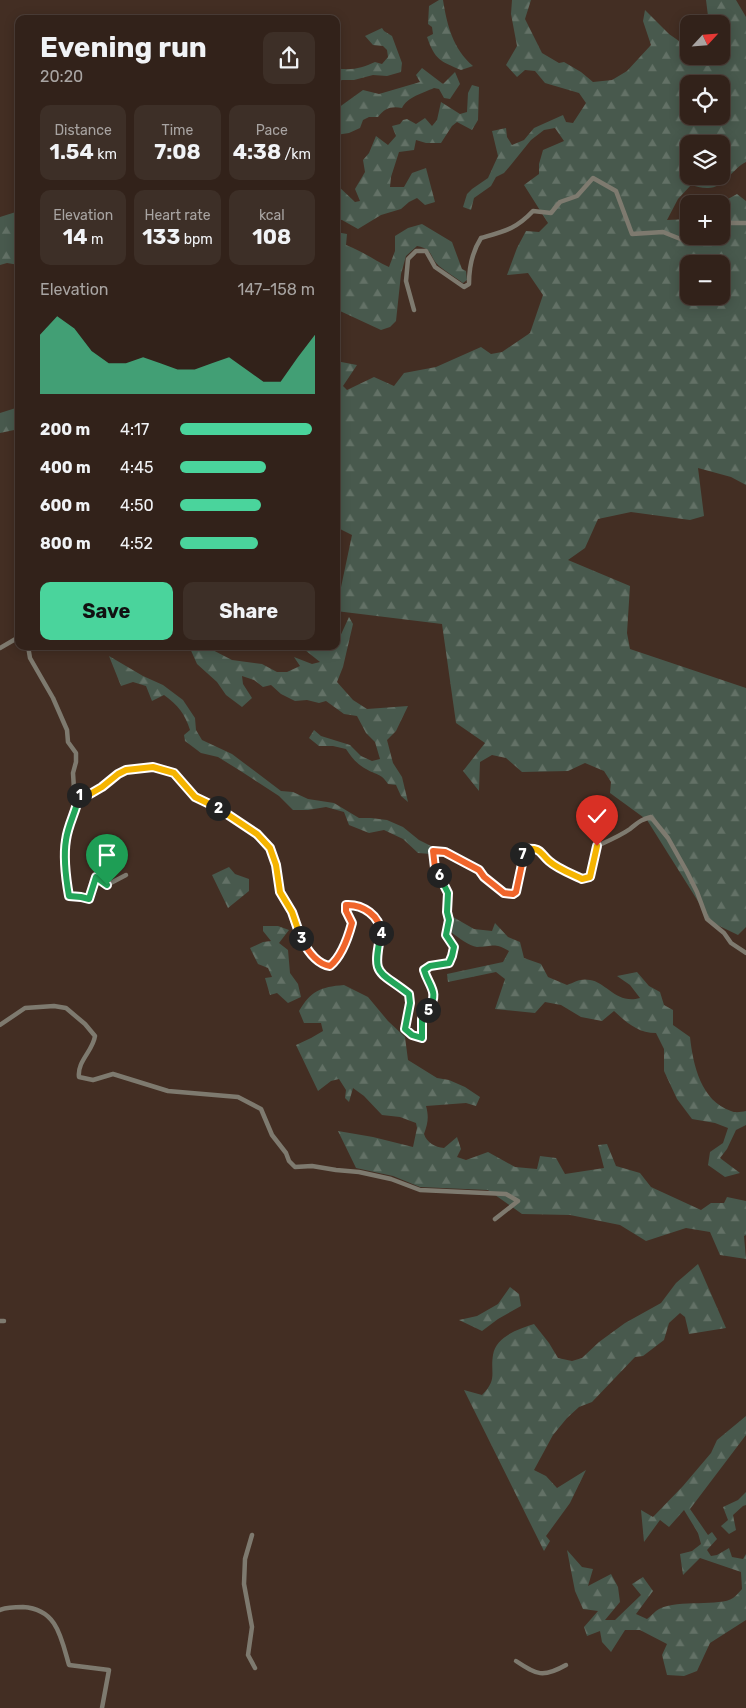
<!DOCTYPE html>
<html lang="en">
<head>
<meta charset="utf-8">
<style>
  :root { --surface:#32221a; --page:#3d2f27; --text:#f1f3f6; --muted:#a8a4a2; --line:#4d3f39; --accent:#4ad49c }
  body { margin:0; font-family:Rubik,sans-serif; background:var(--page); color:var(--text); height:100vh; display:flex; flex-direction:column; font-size:19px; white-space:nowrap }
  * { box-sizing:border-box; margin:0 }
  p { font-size:16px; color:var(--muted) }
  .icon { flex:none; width:28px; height:28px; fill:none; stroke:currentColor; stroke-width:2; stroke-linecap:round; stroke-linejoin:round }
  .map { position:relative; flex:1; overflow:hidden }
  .sheet { position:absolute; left:15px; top:15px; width:325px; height:635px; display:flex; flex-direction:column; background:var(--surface); border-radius:10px; box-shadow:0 2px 12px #0003,0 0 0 1px var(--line) }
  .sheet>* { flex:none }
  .needle { width:32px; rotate:64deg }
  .fabs { position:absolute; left:680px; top:15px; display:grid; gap:10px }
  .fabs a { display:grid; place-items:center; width:50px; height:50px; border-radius:10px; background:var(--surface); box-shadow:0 2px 12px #0003,0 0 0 1px var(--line); font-size:25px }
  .pin { position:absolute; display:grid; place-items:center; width:42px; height:42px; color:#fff; margin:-51px -21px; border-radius:50% 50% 50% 0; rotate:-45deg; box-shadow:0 0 5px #0007 }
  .pin .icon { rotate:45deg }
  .km { position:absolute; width:25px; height:25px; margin:-12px; border-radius:50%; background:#222; color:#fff; font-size:14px; line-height:25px; text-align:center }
  .round { display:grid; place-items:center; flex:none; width:52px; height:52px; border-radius:10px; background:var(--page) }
  .head { display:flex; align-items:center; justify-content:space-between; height:85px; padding:0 25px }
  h1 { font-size:28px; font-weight:700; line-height:38px }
  .metrics { display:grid; grid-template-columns:repeat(3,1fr); gap:8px; height:85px; padding:5px 25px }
  .metrics div { display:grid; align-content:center; border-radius:10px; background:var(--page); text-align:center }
  .metrics b { font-size:21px; font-weight:700 }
  .metrics small { font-size:14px; font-weight:400 }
  .metrics p { font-size:14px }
  .chart { height:140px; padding:10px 25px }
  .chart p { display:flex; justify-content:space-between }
  .chart svg { width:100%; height:90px; margin-top:5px; fill:var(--accent); opacity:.7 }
  .button { display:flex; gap:10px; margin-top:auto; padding:10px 25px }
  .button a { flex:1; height:58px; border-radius:10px; background:var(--accent); color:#111; font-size:20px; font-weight:700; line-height:58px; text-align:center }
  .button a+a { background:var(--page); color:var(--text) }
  ul { padding:0 25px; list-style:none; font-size:16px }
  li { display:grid; grid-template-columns:80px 60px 1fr; align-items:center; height:38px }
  li i { height:12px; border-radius:6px; background:var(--accent) }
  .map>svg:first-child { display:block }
</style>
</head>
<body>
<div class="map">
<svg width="746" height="1708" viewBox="0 0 746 1708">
  <defs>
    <pattern id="forest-firs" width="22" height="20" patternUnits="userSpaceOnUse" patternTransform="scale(1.25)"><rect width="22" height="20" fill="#48594d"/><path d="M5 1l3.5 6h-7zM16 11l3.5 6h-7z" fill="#637166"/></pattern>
  </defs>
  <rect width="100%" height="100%" fill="#432e23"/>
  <g fill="url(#forest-firs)" fill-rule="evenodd">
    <path d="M439,0h4c4,25 10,49 30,66l-12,4c-21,-9 -26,-10 -34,-33l6,-3 -1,-7 -4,-3 1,-18z"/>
    <path d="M512,0h19l-6,19 17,34 17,10 5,-1 17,10 12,10 19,-2 15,-9 24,-26 -8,-24 2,-11 24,24 20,14v8h32v-32h-12l-3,-24h30l10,17v145c-13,6 -23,27 -39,26 -6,0 -11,-2 -16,-3l-13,14 -11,21 22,-1v17h32v-32h-2l18,-10 9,7v284l-15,-8 -33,-9 6,48 -14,4 -59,-8 -33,7 -13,29 -17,12 62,26 -3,47 3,16 116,39v239l-8,8 -27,-13 -64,-102 -37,-27 1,-11 -7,-11 -19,-8 -17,8 -46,1 -16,-14 -14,-3 -12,7 -1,29 -16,-20 22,-28 -29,-20 -14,-99 -106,-13 16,-76 -16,-8v-166l21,4 -14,21 4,4 27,-13 20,9 10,-13 32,-6 45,-20 10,7 11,-2 28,-19 13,-38 -15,-22 -21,2 10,-27 9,-17 13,1 9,-9 -24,-38 15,-11v-10l4,-14 21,-9 -9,-13 -11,2 -13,10 -21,26 -6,7 -8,4 -5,9 -17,12 -3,12 -8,-3 4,-13 5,-5 16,-11 10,-22 -6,-25 14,-3 1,9 5,8 12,-5 10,-12 29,-13 3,7 7,1 13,-20 -7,-10 -34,-10 -10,-12 -10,-1 -8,7 -11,-12 11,-19 -6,-32zM689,84h32v32h-32zM689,144h32v32h-32zM689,264h32v32h-32z"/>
    <path d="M382,28l2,3 8,5 10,27 -1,9 -14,4 -14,-1 -19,5h-12l-6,3v-15c15,3 26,0 39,-6l7,2 6,-7 -1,-7 -4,-4 -10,-1 -8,-9z"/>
    <path d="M422,68l21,16 12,-12 5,12 -10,15 -6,-1 -5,-9 -5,-1c-11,5 -27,9 -32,20 -11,-2 -17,0 -24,9h-9l-6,3 -3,8 -11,5 -13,2v-28l2,1 25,-18 16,4 41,-12 -4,-7z"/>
    <path d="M472,85l7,2 -1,33 -6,10 -15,-8 -5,4 -11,17h-15l-10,-3 -2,10 -15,2 -8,25 -1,10h14l8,-14 14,-5 9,34 -10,3 -8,-7 -8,4 -8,7 -20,6 -23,14 -16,-9 -6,-1v-35l19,18 5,-1 -5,-12 10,-17 -2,-12 6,-7 7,-17 12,9 8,-9 -4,-10 8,-2 3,-4 4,-1 9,5 9,-6 7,8 5,-6 4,-18 19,12 7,-2 1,-19z"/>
    <path d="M19,211v54l-12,-2 -7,2v-48z"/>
    <path d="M422,224l30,18 10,27 4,2 1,9 -4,3c-8,-6 -17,-11 -24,-17 -10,-9 -5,-17 -22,-20l-11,10 -5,18 -5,47 -6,6 -9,3 -41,-19 -4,15v-94l11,2 -1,11c16,6 28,15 43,22l6,-16v-15l13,-8z"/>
    <path d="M19,407v22l-19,4v-20z"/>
    <path d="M349,617l4,7 -10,43 -6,15 16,18 14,9 41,-3 -12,25 -9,9 6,23 9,14 6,25 -7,-6 -5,-11 -8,-1c-7,-11 -12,-9 -22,-15 -9,-5 -15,-12 -20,-20l-13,-3h-14l-10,-8 5,-8 7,6 29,9 11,11 11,5 8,-2 -5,-17 -9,-9 -9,-17 -13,-2 -18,-13 -7,2 -12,-3 -12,1 -14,-7 -10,-9 -8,2 -9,-7 -12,-4 1,8 9,14 -10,9 -16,-12 -9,-13 -20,-18 -8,-18h16l27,14 30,4 15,8h10l13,-6 -6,-9 18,7 8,-2 -20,-16h24l4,2 8,-2v-3l2,-2z"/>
    <path d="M109,656l34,20 20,9 20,15 12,18 1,12 6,10 30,14 49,37 12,1 15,7 26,4 25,15h12l16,2 16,7 16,13 16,8 7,9 -11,-3 -13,-1 -15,-14 -19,-9 -15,3 -20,-8 -5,-13 -18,-5 -18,3h-15l-14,-14 -40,-26 -21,-13 -17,-4 -16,-12 -1,-6 6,-5c-5,-16 -12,-25 -26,-35l-12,6 -6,-15 -13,-4 -12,4z"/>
    <path d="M229,867l6,7 14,5v12l-21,17 -16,-33z"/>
    <path d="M453,917l21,12 18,2 3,-8 13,14 12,5 4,16 17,6 7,13 19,8c8,-3 14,-7 23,-5 16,2 27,25 50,18l-10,-13 -13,-9 20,-4 12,14 11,6 4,13 9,5v15l17,12c3,28 11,64 41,74 4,2 10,1 15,0v14l-10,5 -9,19 -7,9 20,15 -15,4 -17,-12 2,-13 13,-9 5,-15 -13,-5 -23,-4 -15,-20 -13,-28v-22l-8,-16c-18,0 -29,-10 -42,-22l-12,10 -21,-4 -20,-12 -16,-3 -10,11 -40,-4 10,-30 -9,-7 -48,10 -1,-8 56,-12 6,-11c-16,-9 -16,-4 -32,-4 -8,-1 -19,-10 -25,-14z"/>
    <path d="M263,926h15l11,4 -10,13 9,7 2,23 8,11 3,13 -13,6 -11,-10 -7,2 -5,-17 7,-1 -4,-9 -10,-4 -8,-16 13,-6 8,-1 -8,-10z"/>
    <path d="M344,985l24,12 20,24 17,16 3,23 29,18 12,2 16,7 15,10 -4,9 -10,-3 -40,3c3,11 2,17 -2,28 3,9 11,13 20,14l13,-11 4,12 -4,8 9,3 22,-8 27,15 22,2 3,-13 16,2 9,16 39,-6 -6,-23 9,-1 9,22 24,7 11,14 50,23 10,-7h13l3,-6 19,4v34l-2,1 2,23 -26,-4 -10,-23 -24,-4 -40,13 -26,-16 -50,-10 -48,-1 -34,-24 -68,-3 -27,-11 -37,-8 -18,-37 35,6 40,10 4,-19 -1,-5 -16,-6 -18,-2 -18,-19 -11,-8 -4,14 -4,-4 1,-8 -7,-11 -8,2 -13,10 -22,-46 15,-7 12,-7 -2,-8h-17l-5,-12c12,-20 21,-24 45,-26z"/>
    <path d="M698,1264l28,64 -37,6 -4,-17 -5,-4 -11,10 -5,17 -21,16 -8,1 -43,45 -13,5 -12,11 -14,17 -19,35 12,6 11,12 29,-18 -16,33 -24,33 4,5 -6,10 -80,-161 18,5c16,-16 8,-22 11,-40 3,-19 26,-26 41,-31l15,19 9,15 14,3 10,-3 17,-16 26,-19 36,-20 15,-20z"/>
    <path d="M510,1287l9,7 2,12 -23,13 -16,12 -23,-11 18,-4 21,-12z"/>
    <path d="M746,1416v19l-56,74 18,26 4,-3 5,7 -10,11 4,6 6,-1 12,-7 3,9 11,2 3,-5v66l-36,23 -13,28 -13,5 -17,-1 -5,-20 5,-11 -27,-14h-15l-14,22 -9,-10 -2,-11 -13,5 -3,-9 14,-16 -15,-2 -8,-18 -8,-41 15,17 11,2 -5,17 23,-12 7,13 2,15 -15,18h10l26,-25 -9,-11 11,-7 10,14 -17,23 11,5c4,-3 8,-8 12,-10 20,-10 61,-2 74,-11 3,-2 6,-6 9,-9l-1,-17 -41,-14 -17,17 -3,-21 12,-3 9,-7 -3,-11 -14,-23 -15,17 -9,-7 -16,22 -3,-32 12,7 30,-31 28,-33 6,-13z"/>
    <path d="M746,1492v13l-3,1 -10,9 3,15 -7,4 -8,-8 7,-6 -5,-13 15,-7z"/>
  </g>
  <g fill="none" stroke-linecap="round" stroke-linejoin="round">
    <g stroke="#7e7a6f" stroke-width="4.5">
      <path d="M721,226l6,-3h19"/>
      <path d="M414,310l-8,-29 2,-22 8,-8h10l9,16 29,20 5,-3c0,-17 3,-32 12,-46 24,-7 35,-9 52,-27l18,2 9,-11 17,-6 16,-18 23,13 16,43 31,-2 25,10 12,-6"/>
      <path d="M28,646l2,12 23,40 14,32 1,12 8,11v9l-3,11 1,16 5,5h11l12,-7 16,-13 8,-4 27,-3 20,6 22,24 24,11 21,13 17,13 13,14 6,17 4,27 12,20 4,15 6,14 15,20 7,4 6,1c12,-10 18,-29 22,-43l-6,-12v-6c10,-1 19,2 25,9 22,22 -4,37 7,55 7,12 21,17 31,25l1,9 -5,26 6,6 11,3v-19l8,-12 4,-10v-7l-10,-20 6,-4 19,-3 3,-7 1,-9 -7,-12 3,-15 -2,-9 1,-18 -13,-25 -2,-10v-7l12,1 34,18 5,7 20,16 9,1 3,-2 6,-28 1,-10 2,-5c17,-1 14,3 24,12 9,8 23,13 33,18l8,-2 7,-31c11,-5 23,-10 33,-17 9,-7 10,-9 21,-12l17,21 18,32 11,22 10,27 17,14 7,10 15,10"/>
      <path d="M0,648l19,-11"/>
      <path d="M79,794c-2,16 -10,30 -13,46 -3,17 0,39 3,56l12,1 8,2 6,-22 12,8 19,-10"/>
      <path d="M0,1025l25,-17 29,-2 12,2 19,16 10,12c-2,15 -18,25 -16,41l14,3 20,-6 55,17 70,6 23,12 11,26 14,18 3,8 6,6 17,-1 24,4 23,2 32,7 29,11 86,4 12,7 -23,18"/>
      <path d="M0,1321h4"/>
      <path d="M252,1535l-7,24 -1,25 8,43 -4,28 7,13"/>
      <path d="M0,1610c7,-3 15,-3 23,-3 34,2 38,30 46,58l40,5 -7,38"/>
      <path d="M516,1661c21,14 27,17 50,4"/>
    </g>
  </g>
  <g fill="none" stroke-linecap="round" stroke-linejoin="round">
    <defs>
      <path id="split-1" d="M79,795c-2,15 -11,29 -13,45 -3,18 0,39 3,56l12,1 8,2 7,-22 11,8"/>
      <path id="split-2" d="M79,795l11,-1 12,-7 16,-13 8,-4 27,-3 21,6 21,24 23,11"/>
      <path id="split-3" d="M218,808l39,26 13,14 6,17 4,27 12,20 9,26"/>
      <path id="split-4" d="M301,938c6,12 15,26 29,28 12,-10 18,-28 22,-43l-6,-12v-6c17,-1 34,11 35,28"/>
      <path id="split-5" d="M381,933c-9,44 -4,36 28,61l1,9 -5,26 7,6 10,3v-19l6,-9"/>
      <path id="split-6" d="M428,1010c12,-18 1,-23 -4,-40l6,-4 19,-3 3,-7 2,-9 -8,-12 3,-15 -2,-8 1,-19 -9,-18"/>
      <path id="split-7" d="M439,875l-4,-7 -2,-17 12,1 34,18 5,7 20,16 9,1 3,-2 6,-28v-10"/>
      <path id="split-8" d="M522,854l3,-5c17,-1 14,3 24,12 9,8 23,13 33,18l8,-2 7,-31"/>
    </defs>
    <use href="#split-1" stroke="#fff" stroke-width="10"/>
    <use href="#split-2" stroke="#fff" stroke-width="10"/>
    <use href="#split-3" stroke="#fff" stroke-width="10"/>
    <use href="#split-4" stroke="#fff" stroke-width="10"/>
    <use href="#split-5" stroke="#fff" stroke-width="10"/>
    <use href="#split-6" stroke="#fff" stroke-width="10"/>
    <use href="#split-7" stroke="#fff" stroke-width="10"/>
    <use href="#split-8" stroke="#fff" stroke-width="10"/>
    <use href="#split-1" stroke="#22a559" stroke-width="6"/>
    <use href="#split-2" stroke="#f5b400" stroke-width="6"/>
    <use href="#split-3" stroke="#f5b400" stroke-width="6"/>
    <use href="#split-4" stroke="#f0652b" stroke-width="6"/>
    <use href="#split-5" stroke="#22a559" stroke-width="6"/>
    <use href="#split-6" stroke="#22a559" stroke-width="6"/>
    <use href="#split-7" stroke="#f0652b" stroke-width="6"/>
    <use href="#split-8" stroke="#f5b400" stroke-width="6"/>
  </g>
</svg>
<div class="fabs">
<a><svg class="needle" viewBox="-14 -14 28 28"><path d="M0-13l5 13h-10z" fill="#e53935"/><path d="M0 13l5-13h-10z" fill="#a8a4a2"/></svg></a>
<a><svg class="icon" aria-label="locate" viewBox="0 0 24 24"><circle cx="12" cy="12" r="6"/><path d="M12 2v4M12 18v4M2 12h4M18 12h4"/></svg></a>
<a><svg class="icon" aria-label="layers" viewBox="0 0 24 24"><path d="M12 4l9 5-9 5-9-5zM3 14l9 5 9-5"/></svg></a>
<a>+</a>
<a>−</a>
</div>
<div class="pin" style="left:107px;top:885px;background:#1e9e55"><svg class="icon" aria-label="arrive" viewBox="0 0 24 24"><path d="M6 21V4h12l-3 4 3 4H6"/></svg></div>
<div class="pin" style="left:597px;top:846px;background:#d93025"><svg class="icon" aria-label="check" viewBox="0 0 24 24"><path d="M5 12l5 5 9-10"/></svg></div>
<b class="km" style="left:79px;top:795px">1</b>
<b class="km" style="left:218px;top:808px">2</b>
<b class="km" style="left:301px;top:938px">3</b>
<b class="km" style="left:381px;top:933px">4</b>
<b class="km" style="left:428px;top:1010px">5</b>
<b class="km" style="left:439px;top:875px">6</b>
<b class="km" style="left:522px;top:854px">7</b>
<section class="sheet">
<div class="head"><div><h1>Evening run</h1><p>20:20</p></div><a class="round"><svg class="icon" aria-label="share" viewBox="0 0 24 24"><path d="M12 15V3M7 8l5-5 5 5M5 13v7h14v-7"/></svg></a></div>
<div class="metrics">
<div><p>Distance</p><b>1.54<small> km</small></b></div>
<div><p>Time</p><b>7:08</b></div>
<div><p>Pace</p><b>4:38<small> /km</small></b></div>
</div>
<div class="metrics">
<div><p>Elevation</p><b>14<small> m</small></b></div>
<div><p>Heart rate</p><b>133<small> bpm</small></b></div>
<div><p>kcal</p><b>108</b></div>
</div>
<div class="chart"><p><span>Elevation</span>147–158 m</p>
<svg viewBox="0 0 160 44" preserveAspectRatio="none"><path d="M0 44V15L10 6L20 12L30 23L40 29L50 29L60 26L70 29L80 32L90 32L100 29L110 26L120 32L130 38L140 38L150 26L160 15V44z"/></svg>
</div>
<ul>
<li><b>200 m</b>4:17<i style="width:98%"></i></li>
<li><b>400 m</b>4:45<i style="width:64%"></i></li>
<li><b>600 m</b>4:50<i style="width:60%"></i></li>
<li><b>800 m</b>4:52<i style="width:58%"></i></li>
</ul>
<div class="button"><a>Save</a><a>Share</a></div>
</section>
</div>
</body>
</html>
